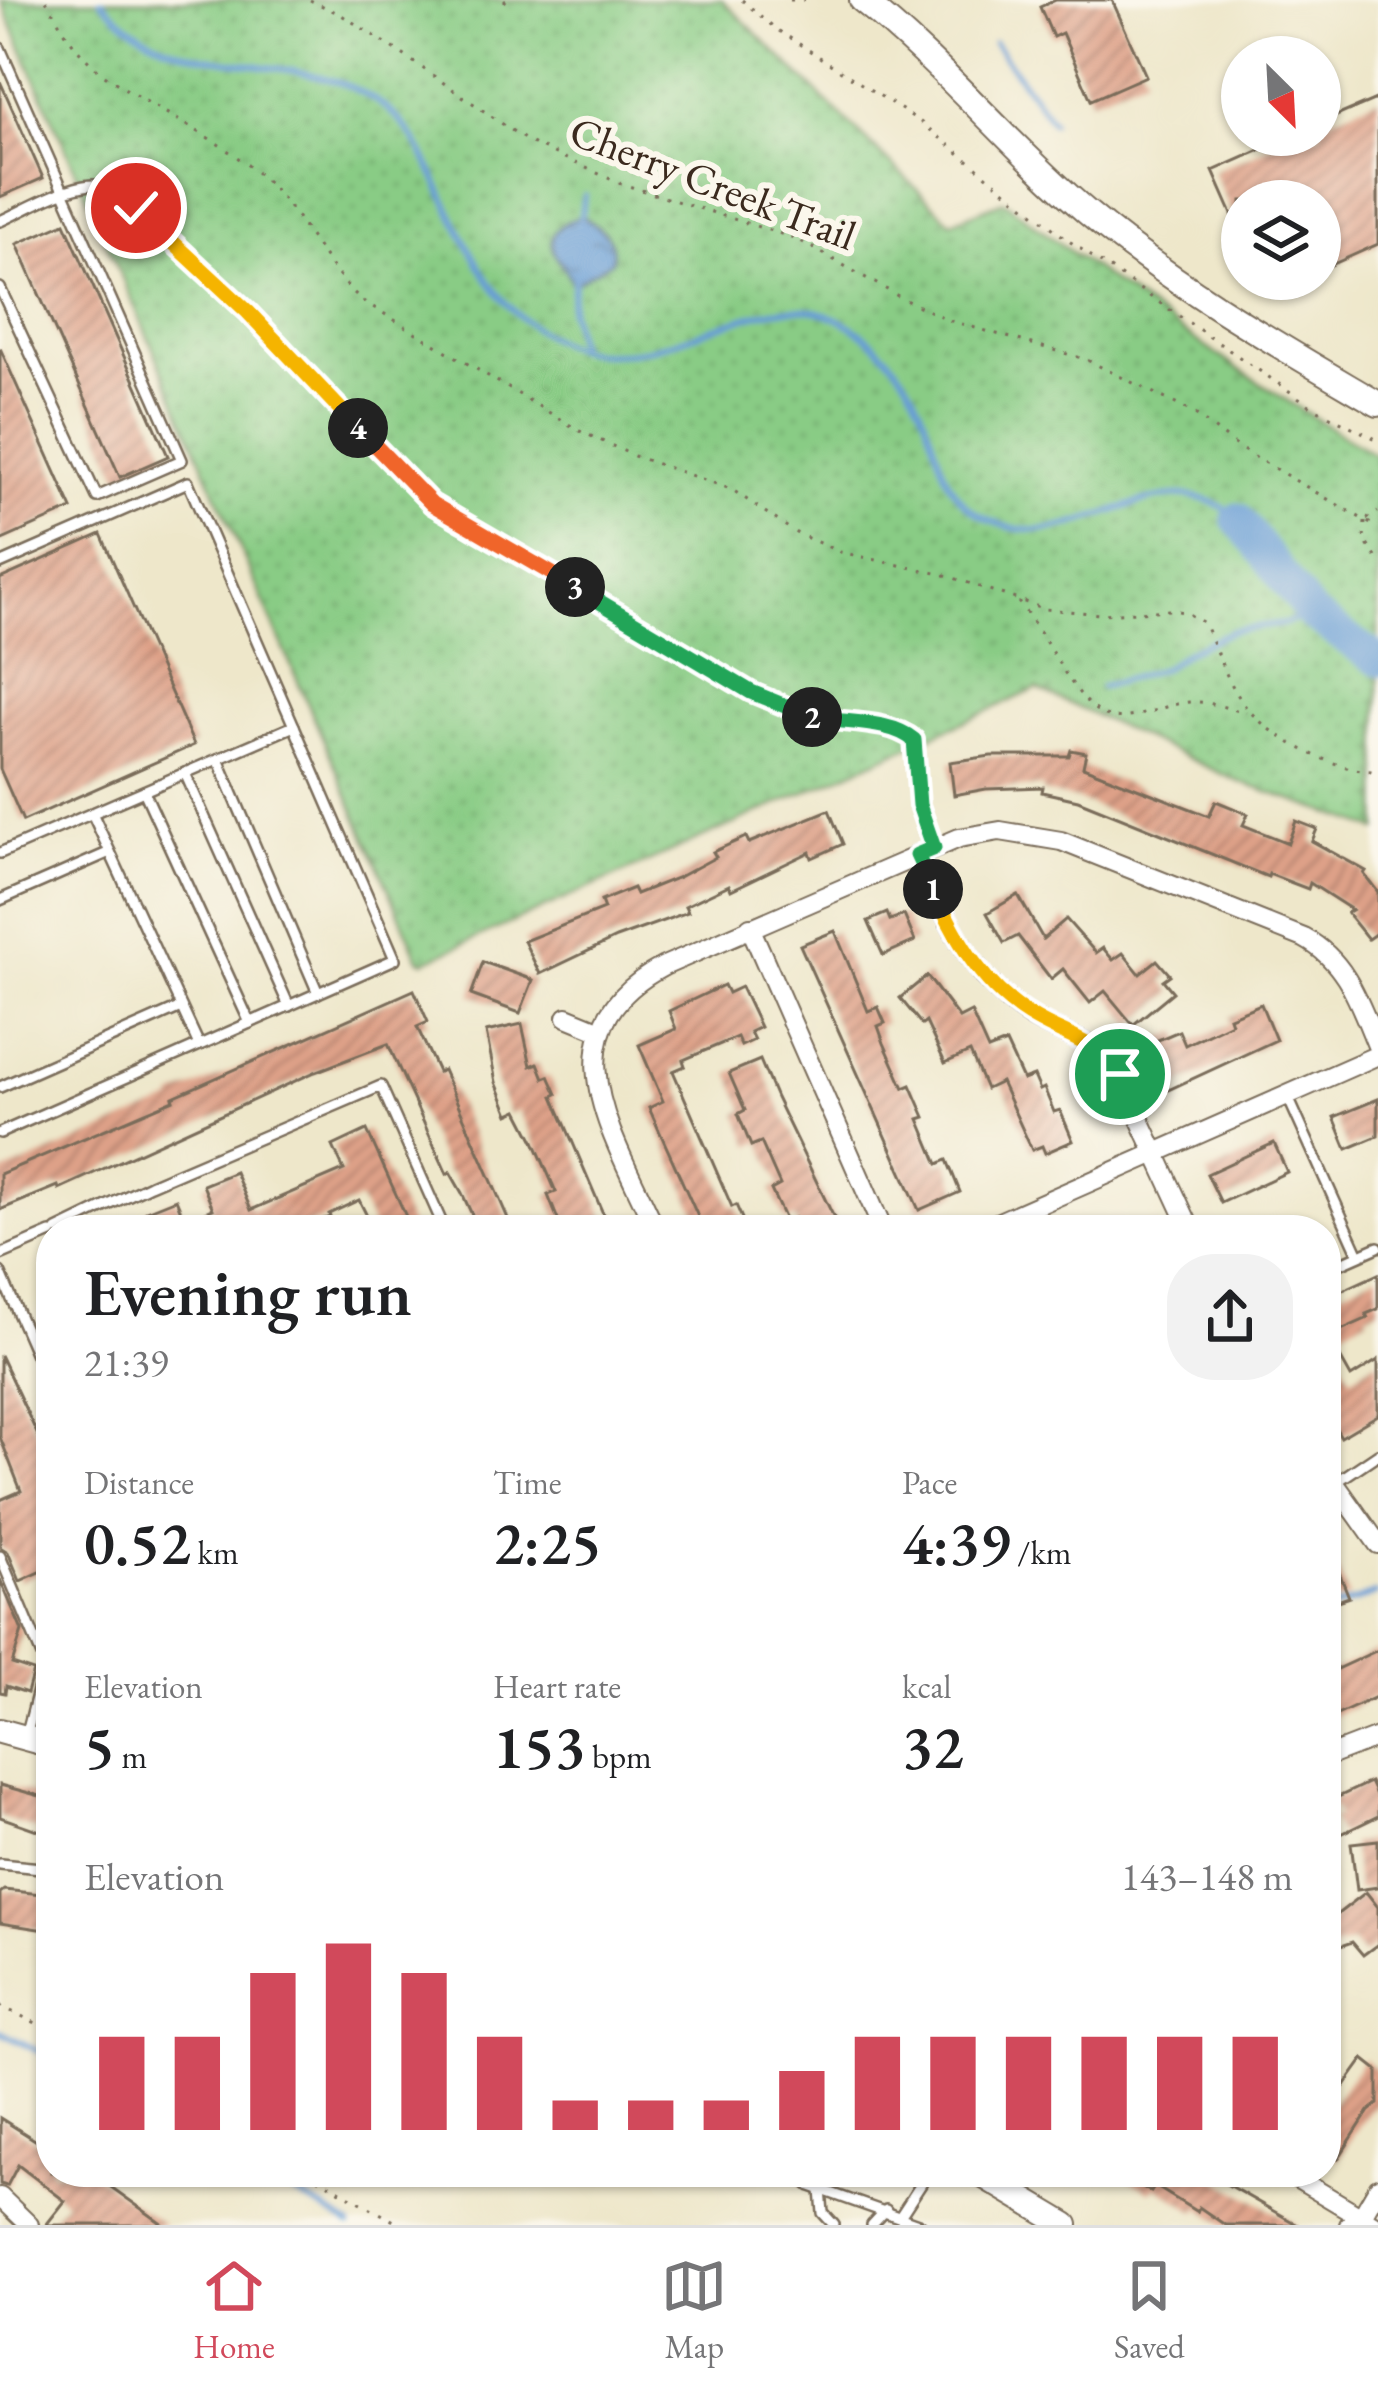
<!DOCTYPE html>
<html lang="en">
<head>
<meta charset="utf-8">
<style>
  :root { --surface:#fff; --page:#f2f2f2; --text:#202124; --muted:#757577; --line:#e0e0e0; --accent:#d1495b }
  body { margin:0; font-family:"EB Garamond",serif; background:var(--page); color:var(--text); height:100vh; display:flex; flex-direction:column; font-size:45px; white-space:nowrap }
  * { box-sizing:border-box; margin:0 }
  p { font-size:39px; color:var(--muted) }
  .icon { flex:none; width:66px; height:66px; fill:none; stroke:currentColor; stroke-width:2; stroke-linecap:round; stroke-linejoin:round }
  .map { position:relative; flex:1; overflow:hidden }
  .panel { position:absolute; left:36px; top:1215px; width:1305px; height:972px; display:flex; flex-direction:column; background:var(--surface); border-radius:48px; box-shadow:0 3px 9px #0004 }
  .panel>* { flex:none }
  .needle { width:78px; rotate:156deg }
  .buttons { position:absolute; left:1221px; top:36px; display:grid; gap:24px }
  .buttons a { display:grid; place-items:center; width:120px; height:120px; border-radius:50%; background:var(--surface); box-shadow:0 3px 9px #0004; font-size:60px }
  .pin { position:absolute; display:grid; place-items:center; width:102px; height:102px; color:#fff; margin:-51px; border:6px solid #fff; border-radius:50%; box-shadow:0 3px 12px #0007 }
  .km { position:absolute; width:60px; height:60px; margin:-30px; border-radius:50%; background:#222; color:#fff; font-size:33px; line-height:60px; text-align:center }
  .round { display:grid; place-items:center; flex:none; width:126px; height:126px; border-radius:48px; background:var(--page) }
  .headline { display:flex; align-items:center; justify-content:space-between; height:204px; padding:0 48px }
  h1 { font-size:66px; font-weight:600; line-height:90px }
  .figures { display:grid; grid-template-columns:repeat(3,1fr); gap:18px; height:204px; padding:12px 48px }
  .figures div { display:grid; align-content:center }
  .figures b { font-size:60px; font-weight:600 }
  .figures small { font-size:33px; font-weight:400 }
  .figures p { font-size:33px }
  .chart { height:336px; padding:24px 48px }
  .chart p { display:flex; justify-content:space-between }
  .chart svg { width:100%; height:216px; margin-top:12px; stroke:var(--accent); stroke-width:6 }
  .tabs { display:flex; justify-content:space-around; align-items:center; height:168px; border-top:3px solid var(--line); background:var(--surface); font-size:33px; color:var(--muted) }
  .tabs a { display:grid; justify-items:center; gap:6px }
  .tabs .active { color:var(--accent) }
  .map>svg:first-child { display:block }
</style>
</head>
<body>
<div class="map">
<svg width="1378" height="2225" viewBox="0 0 1378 2225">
  <defs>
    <pattern id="grass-dots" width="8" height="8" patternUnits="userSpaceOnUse" patternTransform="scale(3)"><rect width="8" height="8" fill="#89cc85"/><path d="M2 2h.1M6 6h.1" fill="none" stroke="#77af72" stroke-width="1.8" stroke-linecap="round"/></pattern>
    <pattern id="water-ripples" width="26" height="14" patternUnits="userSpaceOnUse" patternTransform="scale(3)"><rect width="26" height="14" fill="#689dd5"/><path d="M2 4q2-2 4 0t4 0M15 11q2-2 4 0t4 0" fill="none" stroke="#5780ac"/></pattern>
    <pattern id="building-hatch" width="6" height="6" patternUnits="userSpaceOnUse" patternTransform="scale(3)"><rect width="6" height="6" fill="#dea188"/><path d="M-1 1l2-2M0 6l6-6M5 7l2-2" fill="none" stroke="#b5836f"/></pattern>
  </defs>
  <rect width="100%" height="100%" fill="#fbf7ec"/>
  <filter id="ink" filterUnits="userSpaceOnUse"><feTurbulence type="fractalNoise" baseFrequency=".00833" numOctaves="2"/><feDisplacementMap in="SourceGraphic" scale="24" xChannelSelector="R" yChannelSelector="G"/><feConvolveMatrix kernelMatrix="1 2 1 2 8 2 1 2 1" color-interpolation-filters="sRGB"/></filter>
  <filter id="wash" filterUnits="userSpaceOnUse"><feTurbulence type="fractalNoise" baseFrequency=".004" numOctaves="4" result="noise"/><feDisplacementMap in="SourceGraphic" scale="48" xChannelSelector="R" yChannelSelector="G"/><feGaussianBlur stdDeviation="2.7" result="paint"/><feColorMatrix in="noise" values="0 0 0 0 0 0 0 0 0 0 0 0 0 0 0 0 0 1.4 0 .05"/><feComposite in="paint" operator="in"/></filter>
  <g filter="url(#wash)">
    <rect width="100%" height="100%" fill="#eee7ca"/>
    <path fill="url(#grass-dots)" stroke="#627b52" stroke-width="3" d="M1,0h721l229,222 53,-21c119,93 245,178 374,256v373l-136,-47 -205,-94 -612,272 -6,-2z"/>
    <path fill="url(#water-ripples)" stroke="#52647a" stroke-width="3" d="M581,215c18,13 36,21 31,46l-38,23c-21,-31 -40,-51 7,-69z"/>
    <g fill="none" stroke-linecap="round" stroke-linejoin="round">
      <g stroke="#689dd5" stroke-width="6">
        <path d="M101,0c80,92 192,41 281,105 28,20 42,50 57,81 33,70 61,141 142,164 85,23 179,-69 255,-32 39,19 67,50 85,90 24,53 19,98 84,118 79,25 162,-73 233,-7"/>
        <path d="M994,43l58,79"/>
        <path d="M580,221l5,-26"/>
        <path d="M575,276l-5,35 8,38"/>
        <path d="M1101,687l63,-19 24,-17 44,-20 52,-7 27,-10"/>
        <path d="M1326,1611l49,-17"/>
        <path d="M0,2032l51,25"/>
        <path d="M258,2172l92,53"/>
      </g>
      <path stroke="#689dd5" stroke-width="33" d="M1238,519l73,95 67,46"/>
    </g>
    <g id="blocks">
      <g fill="url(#building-hatch)">
        <path d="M1056,0h56l34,76 -55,24 -29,-67 -9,4 -13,-30z"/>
        <path d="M0,81l43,97 -43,19z"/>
        <path d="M1378,98v146l-58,26v-69h-78v36l-29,-66 81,-36h26v-12z"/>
        <path d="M65,223l103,233 -48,21 -103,-233z"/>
        <path d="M0,348l72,161 -72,32z"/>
        <path d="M101,534l93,211 -171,76 -23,-52v-190z"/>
        <path d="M1071,750l15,3 -3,14 126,49 7,-15 32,13 -5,11 45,18 8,-22 21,8 -5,12 54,30 -2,3 14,18v40l-10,7 -21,-26 5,-3 -42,-27 -2,6 -39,-15 -1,3 -190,-77 -36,-8 1,-5 -57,2 -32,6 -4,-33 41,-6h78z"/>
        <path d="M829,810l14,34 -31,14 -2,-6 -79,38 -2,-5 -44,21 3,6 -72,26 -76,36 -16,-33 80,-32 -3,-8 32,-13 3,6 43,-17 37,-20 -3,-5 33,-15 3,6z"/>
        <path d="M1018,895l25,44 23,-20 30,34 7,-5 10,12 10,-7 17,21 17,-14 13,15 -7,5 10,12 -40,33 -28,-34 -15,12 -27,-34 -12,10 -33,-43 -14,7 -17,-30z"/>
        <path d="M887,913l3,7 14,-5 11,26 -32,14 -15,-34z"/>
        <path d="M835,931l33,80 10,-4 7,16 -7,3 6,17 20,45 7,-3 14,32 -6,2 19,45 9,-4 13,32 -41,18 -119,-265z"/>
        <path d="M483,962l50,18 -13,33 -49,-18z"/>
        <path d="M927,976l32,42 12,-6 17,38 18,-7 17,37 11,-4 6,14 4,-2 10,24 6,-2 13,31 -28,12 -3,-7 -10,4 -31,-68 -15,7 -16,-37 -25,11 -19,-41 -4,3 -22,-27z"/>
        <path d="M724,985l4,8 13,-6 19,40 -10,5 4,8 -13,6 -4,-9 -54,23 2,6 -12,5 59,136 4,-2 11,25h-43l-55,-122 14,-7 -24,-56 37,-16 -7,-18z"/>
        <path d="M414,990l14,32 -11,5 21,45 5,-2 70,160h-34l-17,-37 -12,-21 -3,2 -59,-130 -73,28 -256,117 -1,-3 -58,24v-36l174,-74 -1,-3z"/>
        <path d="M1261,1004l15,36 -110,51 -20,-46 33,-14 6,14 46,-22 -2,-6z"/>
        <path d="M522,1024l9,42 7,-3 6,15 5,-2 8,18 -4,2 57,134h-48l-14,-35 8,-3 -23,-53 -15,-29 -9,4 -13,-32 -10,-50z"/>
        <path d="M760,1060l16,38 64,132h-40l-6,-12 -8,4 -15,-32 9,-5 -19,-43 -10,4 -13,-32 7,-4 -16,-37z"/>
        <path d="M1378,1099v37l-31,13 -13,-32z"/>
        <path d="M367,1130l45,100h-38l-15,-30 -30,14 1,3 -38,13h-34l-5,-11 -27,11h-72l-8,-19 30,-12 9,22 28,-12 -10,-24 32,-13 16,38 93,-40 -11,-24z"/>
        <path d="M1274,1143l13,29 -66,31 -14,-29z"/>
        <path d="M1378,1274v35l-12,5 2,4 -40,18 23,41 27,-17v55l-37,22 -15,-25v-114z"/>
        <path d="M0,1355l51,108v104l-31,14 -12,-29 -8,-5v-47l21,-9 -21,-54z"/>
        <path d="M1326,1540l23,57 -23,8z"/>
        <path d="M0,1579l22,52 -10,33 21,7 -6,22 -21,-7 -1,7 -5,-1z"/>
        <path d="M1378,1650v46l-52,24v-46z"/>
        <path d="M1370,1782l8,17v17l-39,19 -8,-16 7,-3 -8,-15z"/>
        <path d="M0,1785l51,14v36l-51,-18z"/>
        <path d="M1378,1840v47l-21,3 -6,-47z"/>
        <path d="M4,1890l47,5v36l-51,-8v-30z"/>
        <path d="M1366,1892l12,15v37l-15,11 -11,-13 -26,9v-28z"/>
        <path d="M1364,2059l14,11v34l-9,7 -31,48 -12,-7v-40z"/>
        <path d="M0,2118l51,32v22h39l74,53h-118l19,-24 -47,-36 -11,21 -7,-2z"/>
        <path d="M1117,2172h88l93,53h-73l-26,-18 -2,5 -42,-26 -4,6z"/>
      </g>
    </g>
  </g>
  <g filter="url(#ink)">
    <use href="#blocks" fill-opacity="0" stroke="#7a6c5a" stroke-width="3"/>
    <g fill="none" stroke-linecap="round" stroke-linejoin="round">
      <defs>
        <g id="service">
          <path d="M0,48l182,412 -85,37 -97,-209"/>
          <path d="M0,221c30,-13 81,-46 111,-33l137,124 184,192 215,129 133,74c41,16 94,8 131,31l10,78 13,31"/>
          <path d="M0,564l188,-82 106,244 -294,127"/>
          <path d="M218,759l100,234"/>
          <path d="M185,773l104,233"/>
          <path d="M144,791l106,232"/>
          <path d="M92,813l107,232"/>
          <path d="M0,900l110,-48"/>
          <path d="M0,1087l181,-80"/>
          <path d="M1287,1095l72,160"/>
          <path d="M0,1133l395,-174 -101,-233"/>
          <path d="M1024,1211l10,19"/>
          <path d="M57,1230l93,-45 231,-99 64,144"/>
          <path d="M0,1255l51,-22"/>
          <path d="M1326,1270l52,-23"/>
          <path d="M0,1272l51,117"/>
          <path d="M1326,1489l52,-35"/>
          <path d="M0,1556l45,107 -19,74"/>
          <path d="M0,1864l51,5"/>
          <path d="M794,2172l17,14 110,39"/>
          <path d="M821,2190l2,23 11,12"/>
          <path d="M901,2215l28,-43"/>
          <path d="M872,2225l14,-15"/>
        </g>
        <g id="minor">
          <path d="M917,855c28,60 53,123 111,160 30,19 65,24 88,53l75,162"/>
          <path d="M750,927l133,303"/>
          <path d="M567,1017l34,14"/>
          <path d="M656,1230c-41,-93 -115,-199 8,-264l295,-128 41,-7 61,10 243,97c43,23 56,67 74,110"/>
          <path d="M981,1230l397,-175"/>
          <path d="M1326,1471l52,73"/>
          <path d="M1326,1757l52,-20"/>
          <path d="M1286,2172l89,53"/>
          <path d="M0,2197l29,28"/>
          <path d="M1349,2225l12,-8 17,-29"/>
        </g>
        <g id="tertiary">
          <path d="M862,0c81,64 147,146 226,213 89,75 190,132 290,191"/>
          <path d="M0,1731l51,14"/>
          <path d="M977,2172l89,53"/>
        </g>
      </defs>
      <use href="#service" stroke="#7a6c5a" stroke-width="14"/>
      <use href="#minor" stroke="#7a6c5a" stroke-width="22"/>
      <use href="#tertiary" stroke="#7a6c5a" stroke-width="28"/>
      <g stroke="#7a6c5a" stroke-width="3" stroke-dasharray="3 9" stroke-linecap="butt">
        <path d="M46,0c15,26 31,54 56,73 52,38 115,62 163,107 38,35 57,86 98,121l217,130 54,25 97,33 65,44 44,19 105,23 100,34 56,5 70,-4 14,2 19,11c13,29 23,59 42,84 25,31 92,66 132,64"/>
        <path d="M310,0l30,14 55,35 132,92 92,42 178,56 108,61 46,21 134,38 109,54 45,35 139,80"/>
        <path d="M504,0l6,6"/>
        <path d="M742,0l34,29 143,92 150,120 245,167 64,32"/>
        <path d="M790,0h22"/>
        <path d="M1367,519l11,-7"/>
        <path d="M1365,522l-1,18 14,20"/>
        <path d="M1018,602c26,30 42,71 69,100 31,34 67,2 104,0 20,-1 36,7 55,10"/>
        <path d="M0,2006l51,24"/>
        <path d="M307,2172l94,53"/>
      </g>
      <use href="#service" stroke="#fff" stroke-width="9"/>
      <use href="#minor" stroke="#fff" stroke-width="18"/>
      <use href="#tertiary" stroke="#fff" stroke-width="24"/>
    </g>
  </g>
  <g fill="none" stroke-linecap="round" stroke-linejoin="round" filter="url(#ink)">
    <defs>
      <path id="split-1" d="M933,889c24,52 51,101 103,130 31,18 63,24 84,55"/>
      <path id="split-2" d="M812,717c32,7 77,2 102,23l5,65 15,43 -17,7 16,34"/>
      <path id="split-3" d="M575,587l176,105 61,25"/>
      <path id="split-4" d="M358,428l74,76 143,83"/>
      <path id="split-5" d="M136,208l112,104 110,116"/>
    </defs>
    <use href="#split-1" stroke="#fff" stroke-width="24"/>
    <use href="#split-2" stroke="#fff" stroke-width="24"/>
    <use href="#split-3" stroke="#fff" stroke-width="24"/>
    <use href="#split-4" stroke="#fff" stroke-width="24"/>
    <use href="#split-5" stroke="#fff" stroke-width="24"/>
    <use href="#split-1" stroke="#f5b400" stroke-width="15"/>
    <use href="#split-2" stroke="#22a559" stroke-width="15"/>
    <use href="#split-3" stroke="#22a559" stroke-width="15"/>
    <use href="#split-4" stroke="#f0652b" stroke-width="15"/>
    <use href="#split-5" stroke="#f5b400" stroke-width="15"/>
  </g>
  <g text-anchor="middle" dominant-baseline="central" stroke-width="12" stroke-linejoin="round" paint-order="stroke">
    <g font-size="42" fill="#3b2a1e" stroke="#fbf7ec">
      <text transform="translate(713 183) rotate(21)">Cherry Creek Trail</text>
    </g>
  </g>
</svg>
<div class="buttons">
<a><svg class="needle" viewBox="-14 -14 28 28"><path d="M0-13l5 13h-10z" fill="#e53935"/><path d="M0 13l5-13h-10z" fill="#757577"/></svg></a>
<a><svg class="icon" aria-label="layers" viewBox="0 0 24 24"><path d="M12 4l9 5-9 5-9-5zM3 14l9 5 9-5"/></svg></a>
</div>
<div class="pin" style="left:1120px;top:1074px;background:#1e9e55"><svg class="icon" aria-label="arrive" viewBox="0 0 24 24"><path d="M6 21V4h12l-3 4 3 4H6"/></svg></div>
<div class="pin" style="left:136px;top:208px;background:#d93025"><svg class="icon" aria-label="check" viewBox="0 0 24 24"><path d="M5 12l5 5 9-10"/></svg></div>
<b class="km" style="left:933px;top:889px">1</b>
<b class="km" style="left:812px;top:717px">2</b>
<b class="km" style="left:575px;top:587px">3</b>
<b class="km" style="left:358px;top:428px">4</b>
<section class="panel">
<div class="headline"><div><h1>Evening run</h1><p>21:39</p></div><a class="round"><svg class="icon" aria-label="share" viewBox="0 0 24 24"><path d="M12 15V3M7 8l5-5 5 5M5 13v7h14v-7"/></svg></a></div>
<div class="figures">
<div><p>Distance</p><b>0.52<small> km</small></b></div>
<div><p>Time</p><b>2:25</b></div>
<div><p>Pace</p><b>4:39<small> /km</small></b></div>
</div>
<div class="figures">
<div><p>Elevation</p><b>5<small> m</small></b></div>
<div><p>Heart rate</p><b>153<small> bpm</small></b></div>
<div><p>kcal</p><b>32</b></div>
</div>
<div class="chart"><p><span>Elevation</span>143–148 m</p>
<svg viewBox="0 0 160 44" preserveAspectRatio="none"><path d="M5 44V25M15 44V25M25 44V12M35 44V6M45 44V12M55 44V25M65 44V38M75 44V38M85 44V38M95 44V32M105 44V25M115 44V25M125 44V25M135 44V25M145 44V25M155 44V25"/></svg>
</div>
</section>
</div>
<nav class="tabs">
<a class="active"><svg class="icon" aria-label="home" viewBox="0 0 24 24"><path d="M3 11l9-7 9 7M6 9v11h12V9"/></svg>Home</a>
<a><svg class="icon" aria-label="map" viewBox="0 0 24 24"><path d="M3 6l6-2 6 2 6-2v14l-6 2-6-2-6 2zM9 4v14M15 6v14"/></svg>Map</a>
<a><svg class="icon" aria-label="saved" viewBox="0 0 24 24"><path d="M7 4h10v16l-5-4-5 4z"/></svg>Saved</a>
</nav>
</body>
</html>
